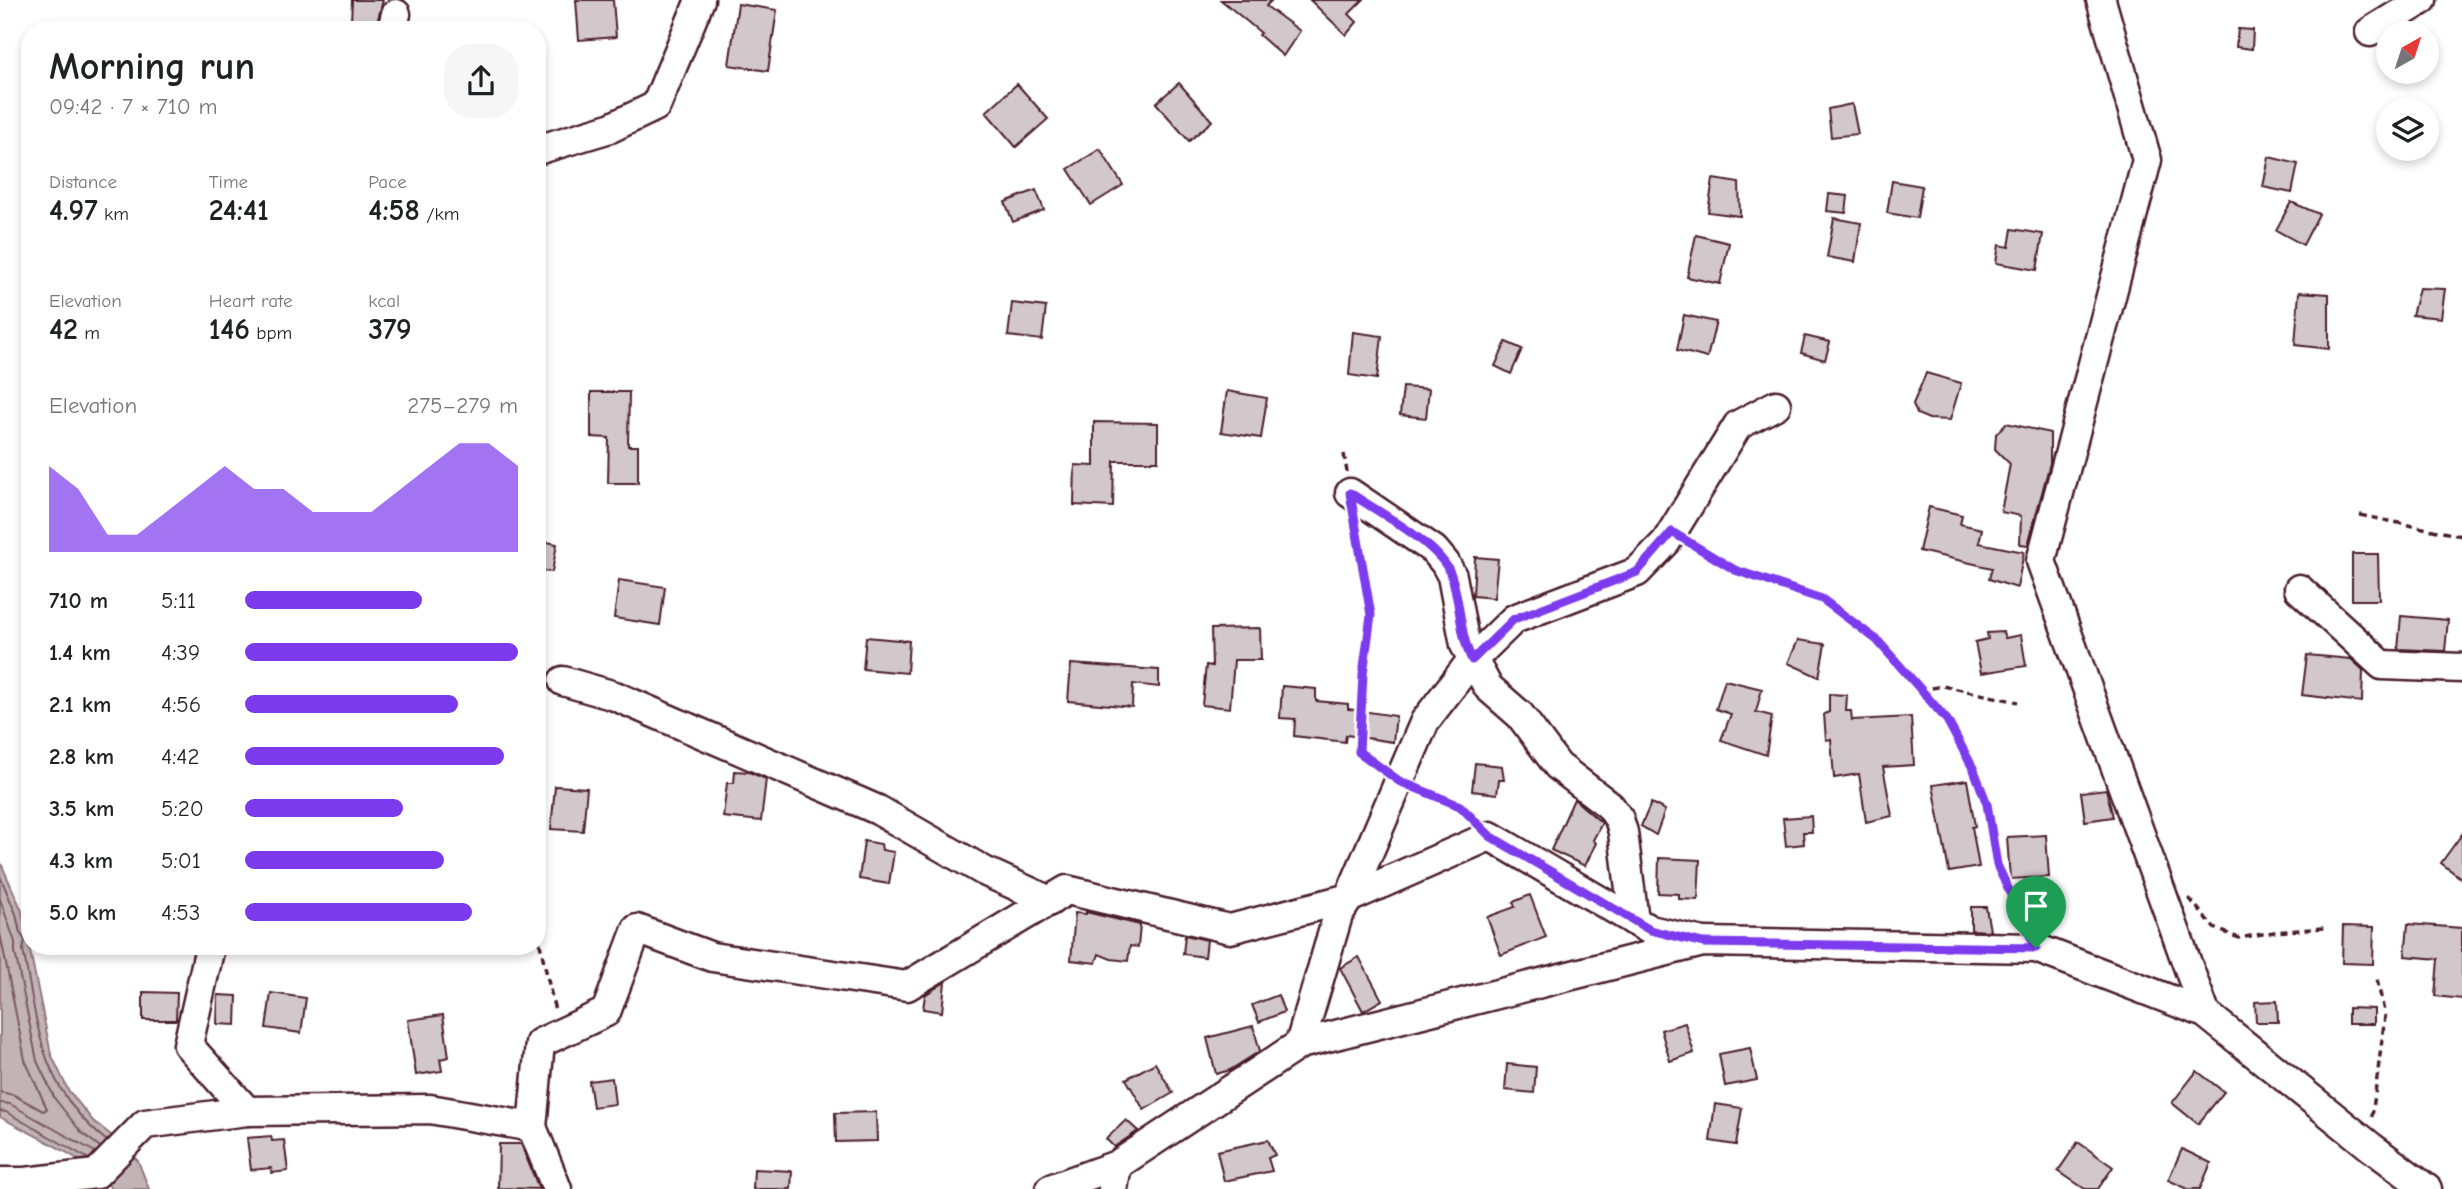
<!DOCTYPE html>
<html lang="en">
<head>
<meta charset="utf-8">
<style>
  :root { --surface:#fff; --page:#f6f6f6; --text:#202124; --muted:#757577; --accent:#7c3aed }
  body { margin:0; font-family:"Comic Neue",sans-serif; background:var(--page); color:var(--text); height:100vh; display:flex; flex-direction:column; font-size:26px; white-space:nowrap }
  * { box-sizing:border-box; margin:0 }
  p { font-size:23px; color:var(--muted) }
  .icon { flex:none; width:38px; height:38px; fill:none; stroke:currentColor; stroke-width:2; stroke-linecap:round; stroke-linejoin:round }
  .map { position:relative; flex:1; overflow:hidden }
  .sheet { position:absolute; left:21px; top:21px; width:525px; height:934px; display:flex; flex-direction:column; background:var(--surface); border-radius:28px; box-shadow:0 4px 10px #0003 }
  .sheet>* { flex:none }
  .needle { width:46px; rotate:39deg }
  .tools { position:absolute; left:2376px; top:21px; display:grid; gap:14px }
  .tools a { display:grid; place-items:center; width:63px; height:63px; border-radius:50%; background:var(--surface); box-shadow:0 4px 10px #0003; font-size:35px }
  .pin { position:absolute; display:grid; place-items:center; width:60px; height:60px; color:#fff; margin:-72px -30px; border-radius:50% 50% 50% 0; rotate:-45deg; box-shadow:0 0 7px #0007 }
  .pin .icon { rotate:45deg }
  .round { display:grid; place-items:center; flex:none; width:74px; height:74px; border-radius:28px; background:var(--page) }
  .head { display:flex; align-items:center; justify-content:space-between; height:119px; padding:0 28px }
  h1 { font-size:38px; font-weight:800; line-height:52px }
  .stats { display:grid; grid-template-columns:repeat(3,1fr); gap:10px; height:119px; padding:7px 28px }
  .stats div { display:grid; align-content:center }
  .stats b { font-size:30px; font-weight:800 }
  .stats small { font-size:19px; font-weight:400 }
  .stats p { font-size:19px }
  .chart { height:196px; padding:14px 28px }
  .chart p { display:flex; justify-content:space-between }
  .chart svg { width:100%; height:126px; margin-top:7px; fill:var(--accent); opacity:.7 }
  ul { padding:0 28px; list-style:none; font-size:23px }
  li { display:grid; grid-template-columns:112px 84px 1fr; align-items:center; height:52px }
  li i { height:18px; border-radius:9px; background:var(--accent) }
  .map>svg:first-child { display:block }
</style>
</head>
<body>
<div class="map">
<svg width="2462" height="1189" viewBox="0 0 2462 1189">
  <rect width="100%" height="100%" fill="#fff"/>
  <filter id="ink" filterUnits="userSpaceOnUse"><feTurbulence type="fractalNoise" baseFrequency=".0143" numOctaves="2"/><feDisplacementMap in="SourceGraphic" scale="14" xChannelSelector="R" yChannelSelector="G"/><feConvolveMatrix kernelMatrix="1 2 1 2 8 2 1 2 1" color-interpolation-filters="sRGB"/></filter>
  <g filter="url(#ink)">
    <path fill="#c1b3b6" stroke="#91787e" stroke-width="2" d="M0,861l22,50 29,143 17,36 25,31 27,21 18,19 11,28h-38c-15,-27 -83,-56 -111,-72z"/>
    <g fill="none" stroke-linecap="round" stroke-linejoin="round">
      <g stroke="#7a5a63" stroke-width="2">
        <path d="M0,876l16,38 4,19 5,7 -2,10c16,78 16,137 84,191"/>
        <path d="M0,899l15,43v10l22,109 18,38 26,33 19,15"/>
        <path d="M0,933l25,127 22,49 -4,2 -29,-16 -14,-3"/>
        <path d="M0,1103l10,1 85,48"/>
        <path d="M0,1111l6,1 83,47"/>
      </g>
    </g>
    <g fill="#d2c7cb" stroke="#4a1f2b" stroke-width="2">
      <path d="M352,0h31l-6,23 -26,-2z"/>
      <path d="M576,0h37l3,37 -37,3z"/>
      <path d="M1221,0h51l-6,6 34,25 -17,25 -24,-21 2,-2z"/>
      <path d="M1310,0h53l-14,14 8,8 -11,13z"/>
      <path d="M738,4l39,6 -9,61 -39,-6z"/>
      <path d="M2238,29l15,1 -1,19 -16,-2z"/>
      <path d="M1179,83l33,38 -23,20 -33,-38z"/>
      <path d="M1017,84l31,35 -32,28 -30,-35z"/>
      <path d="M1852,104l6,30 -27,3 -3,-28z"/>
      <path d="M1100,149l23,36 -32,20 -23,-36z"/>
      <path d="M2269,157l29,7 -6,29 -29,-6z"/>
      <path d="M1713,179l26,4 1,33 -32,-4z"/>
      <path d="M1892,181l30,5 -5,32 -30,-5z"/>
      <path d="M1036,190l8,20 -31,12 -8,-20z"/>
      <path d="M1829,194l19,2 -2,17 -19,-2z"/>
      <path d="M2291,202l28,12 -16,31 -27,-15z"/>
      <path d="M1834,218l27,5 -6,39 -28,-5z"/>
      <path d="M2012,229l31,5 -6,36 -41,-7 3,-18 10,2z"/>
      <path d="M1696,235l33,8 -9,41 -33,-7z"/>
      <path d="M2419,288l26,1 -4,29 -29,-3z"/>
      <path d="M2299,292l30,2v55l-34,-4z"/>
      <path d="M1012,303l34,4 -4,33 -34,-4z"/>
      <path d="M1684,315l32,7 -9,36 -30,-8z"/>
      <path d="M1353,332l29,4 -5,43 -28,-4z"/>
      <path d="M1805,336l25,6 -5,18 -24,-7z"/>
      <path d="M1506,342l16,7 -11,25 -16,-8z"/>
      <path d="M1926,373l35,10 -11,37 -21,-1 -12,-5 -4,-10z"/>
      <path d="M1403,387l26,2 -3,29 -26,-3z"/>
      <path d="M1227,391l40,7 -6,40 -40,-6z"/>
      <path d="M591,392h38l-1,54h10v37h-30l1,-45 -18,-1z"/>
      <path d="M1094,422l64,1v38h-44l-1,46 -39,-2 1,-40 19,1z"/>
      <path d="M2006,423l44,10v30l-22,82 -8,-1 1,-28 -20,-4 9,-48 -15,-15 1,-15z"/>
      <path d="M1929,507l33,8 -2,9 22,5 -3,14 45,9 -7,36 -28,-9 3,-11 -73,-17z"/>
      <path d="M537,540l20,4 -5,28 -15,-2z"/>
      <path d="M2352,554h26l1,46h-27z"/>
      <path d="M1475,557l23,2 -4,39 -21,-2z"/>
      <path d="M619,580l46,7 -5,38 -46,-7z"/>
      <path d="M2401,616l47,4 -3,31 -47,-2z"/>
      <path d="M1260,628l1,32h-27l-4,48 -28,-3 4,-40 6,1 -1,-37z"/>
      <path d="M2003,632l2,6 16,-3 5,31 -45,7 -6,-31 13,-3 -1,-6z"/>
      <path d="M866,637l43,4 -2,32 -44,-4z"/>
      <path d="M1798,640l27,4 -6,33 -31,-14z"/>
      <path d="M2307,655l44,4 12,11 -1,32 -60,-7z"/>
      <path d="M1071,664l88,6v17l-26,-3 -1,23 -64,-6z"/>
      <path d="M1725,680l37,9 -6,23 16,4 -6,39 -45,-15 10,-26 -15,-5z"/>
      <path d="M1282,686l34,3v12l32,3v5l48,7 -3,26 -47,-7 -1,7 -51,-6 1,-17 -15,-1z"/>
      <path d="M1829,694l18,1 -1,16h5l1,9 59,-3 3,48 -31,2 9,49 -26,6 -7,-48 -25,4 -3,-39 -5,1 -2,-26 5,-2z"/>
      <path d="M1475,763l27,3 2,14h-5l-2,14 -25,-3z"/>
      <path d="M735,771l14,1 17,7 -5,42 -38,-4 4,-34h7z"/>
      <path d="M1967,780l8,46 -3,1 7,40 -30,5 -16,-87z"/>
      <path d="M555,786l32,2 -4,43 -32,-2z"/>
      <path d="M2106,789l7,28 -28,4 -4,-29z"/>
      <path d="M1574,799l28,24 -9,17 3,3 -11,23 -34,-16z"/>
      <path d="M1651,803l14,7 -9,25 -15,-9z"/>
      <path d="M1811,816l1,16h-9l1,12 -18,2 -3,-28z"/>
      <path d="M2462,834v45l-21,-16z"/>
      <path d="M2046,835l3,42 -39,2 -3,-42z"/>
      <path d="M864,841l17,3 1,6 12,2 -5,32 -30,-5z"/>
      <path d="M1659,858l41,2 -2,40 -19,-1v-5l-21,-1z"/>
      <path d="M1530,895l16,42 -45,18 -14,-38 28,-10 -2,-5z"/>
      <path d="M1971,907h15l4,24 -19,-1z"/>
      <path d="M1086,912l54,13 -2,22 -8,-1 -2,15 -17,-2 -12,-5 -3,9 -25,-3 4,-47 11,1z"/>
      <path d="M2408,924l54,4v71l-27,-3 3,-37 -33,-3z"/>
      <path d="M2343,926l31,1 -1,37 -31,-1z"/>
      <path d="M1185,935l22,5 -2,17 -22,-3z"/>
      <path d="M1359,957l23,43 -19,11 -23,-43z"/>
      <path d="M945,982l-3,30 -19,-3 2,-14z"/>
      <path d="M143,992l34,1 -1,27h-33z"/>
      <path d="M271,993l35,5 -5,35 -35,-5z"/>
      <path d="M218,995l19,1 -1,29 -19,-1z"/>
      <path d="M1278,995l6,17 -25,10 -7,-17z"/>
      <path d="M2277,1001l1,21h-22l-1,-20z"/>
      <path d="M2348,1008l26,1v15h-26z"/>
      <path d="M443,1015l6,42 -9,2 2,12 -26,4 -8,-55z"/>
      <path d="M1685,1023l9,30 -24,8 -9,-31z"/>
      <path d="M1253,1026l7,25 -30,19 -14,4 -9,-36z"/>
      <path d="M1750,1048l7,32 -32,6 -6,-32z"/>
      <path d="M1155,1063l18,30 -29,17 -18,-31z"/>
      <path d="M1507,1064l29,3 -2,26 -29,-3z"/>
      <path d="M2197,1071l27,21 -26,32 -26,-21z"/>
      <path d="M612,1078l3,26 -22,3 -4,-26z"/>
      <path d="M1715,1104l27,4 -6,37 -26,-4z"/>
      <path d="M876,1112l1,29 -41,1 -1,-29z"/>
      <path d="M1126,1120l12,11 -24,16 -8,-8z"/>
      <path d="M271,1136l1,5 12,-1 4,31 -16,2 -1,-5 -20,2 -4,-32z"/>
      <path d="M1268,1140l7,15 -7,3 4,13 -48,10 -7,-30z"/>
      <path d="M2078,1142l35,25 -15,22h-13l-27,-18z"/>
      <path d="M499,1144h22l18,45 -41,-1z"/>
      <path d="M2182,1149l29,14 -11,26h-12l-20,-9z"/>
      <path d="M754,1169l38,2 -1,18h-38z"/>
    </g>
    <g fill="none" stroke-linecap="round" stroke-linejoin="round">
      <defs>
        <g id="minor">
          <path d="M2101,0l46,160 -106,401 164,452"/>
          <path d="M392,30l4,-16"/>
          <path d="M2370,32l52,-32"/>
          <path d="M537,150l73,-22 46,-22 44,-106"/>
          <path d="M1350,493l84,57 11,13 7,13 13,69 23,42 32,28 38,51 52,40 9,13 4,13 11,89"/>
          <path d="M2299,589l83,76 80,3"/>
          <path d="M563,681l52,15 263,114 106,61 66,30"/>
          <path d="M210,947l-22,98 59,66"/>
          <path d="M1300,1044l38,-129 11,-17 76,-177 47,-61 42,-41 123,-47 29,-30 72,-117 38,-20"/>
          <path d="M532,1127l25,62"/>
          <path d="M0,1182h25l71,-8 49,-50 102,-13 183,-2 102,18 8,-84 66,-31 31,-83 75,28 195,29 160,-96 163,39 119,-31 141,-62 160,94 53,12"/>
          <path d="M1050,1189l67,-24"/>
          <path d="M1113,1189l4,-24 183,-121 403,-102 333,6 169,65 166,134 56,42"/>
        </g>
      </defs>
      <use href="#minor" stroke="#4a1f2b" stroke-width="33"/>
      <g stroke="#4a1f2b" stroke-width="3.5" stroke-dasharray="7 5" stroke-linecap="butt">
        <path d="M1344,454l3,18"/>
        <path d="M2360,515l102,21"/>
        <path d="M1356,525l15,90 -8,59 -4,78 21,15"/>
        <path d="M1690,544l45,26 87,29 55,41 38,43 32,37 27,50 13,34 10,61 28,59"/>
        <path d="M1920,690l23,-4 75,16"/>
        <path d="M1420,789l40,17 13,13"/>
        <path d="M2189,898l25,30 25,10 35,-6 50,-4"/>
        <path d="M537,931l18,80"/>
        <path d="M2372,1117l13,-101 -8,-37"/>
      </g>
      <use href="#minor" stroke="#fff" stroke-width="28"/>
    </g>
  </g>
  <g fill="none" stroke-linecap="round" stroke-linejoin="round" filter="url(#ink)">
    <defs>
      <path id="route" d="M1350,493c28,19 91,52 101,82 10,28 8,58 21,85l42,-41 123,-47 35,-40 63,38 87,29 55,41 38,43 32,37 27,50 13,34 10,61 39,83 -333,-5 -53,-13 -160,-94 -30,-30 -61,-25 -40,-29 4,-78 8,-59z"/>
    </defs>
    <use href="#route" stroke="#fff" stroke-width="14"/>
    <use href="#route" stroke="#7c3aed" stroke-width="9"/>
  </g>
</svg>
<div class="tools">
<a><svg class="needle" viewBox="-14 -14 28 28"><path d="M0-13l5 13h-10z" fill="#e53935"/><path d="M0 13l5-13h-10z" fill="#757577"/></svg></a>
<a><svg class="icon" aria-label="layers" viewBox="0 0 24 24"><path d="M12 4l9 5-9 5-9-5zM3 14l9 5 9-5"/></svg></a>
</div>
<div class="pin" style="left:2036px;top:948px;background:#1e9e55"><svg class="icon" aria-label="arrive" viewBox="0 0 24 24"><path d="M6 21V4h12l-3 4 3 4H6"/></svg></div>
<section class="sheet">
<div class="head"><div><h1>Morning run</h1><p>09:42 · 7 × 710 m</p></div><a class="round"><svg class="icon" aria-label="share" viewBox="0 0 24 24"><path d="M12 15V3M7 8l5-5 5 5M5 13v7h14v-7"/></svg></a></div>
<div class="stats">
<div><p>Distance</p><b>4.97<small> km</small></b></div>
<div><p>Time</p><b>24:41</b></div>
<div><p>Pace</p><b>4:58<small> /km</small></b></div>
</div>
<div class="stats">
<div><p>Elevation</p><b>42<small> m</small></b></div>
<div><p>Heart rate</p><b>146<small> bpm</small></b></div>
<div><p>kcal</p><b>379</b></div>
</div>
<div class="chart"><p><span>Elevation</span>275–279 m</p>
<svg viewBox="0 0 160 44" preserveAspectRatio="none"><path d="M0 44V14L10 22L20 38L30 38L40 30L50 22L60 14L70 22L80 22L90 30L100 30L110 30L120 22L130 14L140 6L150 6L160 14V44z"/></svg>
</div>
<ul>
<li><b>710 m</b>5:11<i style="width:65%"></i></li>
<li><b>1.4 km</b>4:39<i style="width:100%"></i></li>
<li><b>2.1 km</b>4:56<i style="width:78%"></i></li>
<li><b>2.8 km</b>4:42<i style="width:95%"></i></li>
<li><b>3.5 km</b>5:20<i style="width:58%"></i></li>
<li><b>4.3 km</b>5:01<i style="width:73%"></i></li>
<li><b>5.0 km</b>4:53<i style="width:83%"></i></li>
</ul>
</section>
</div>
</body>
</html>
